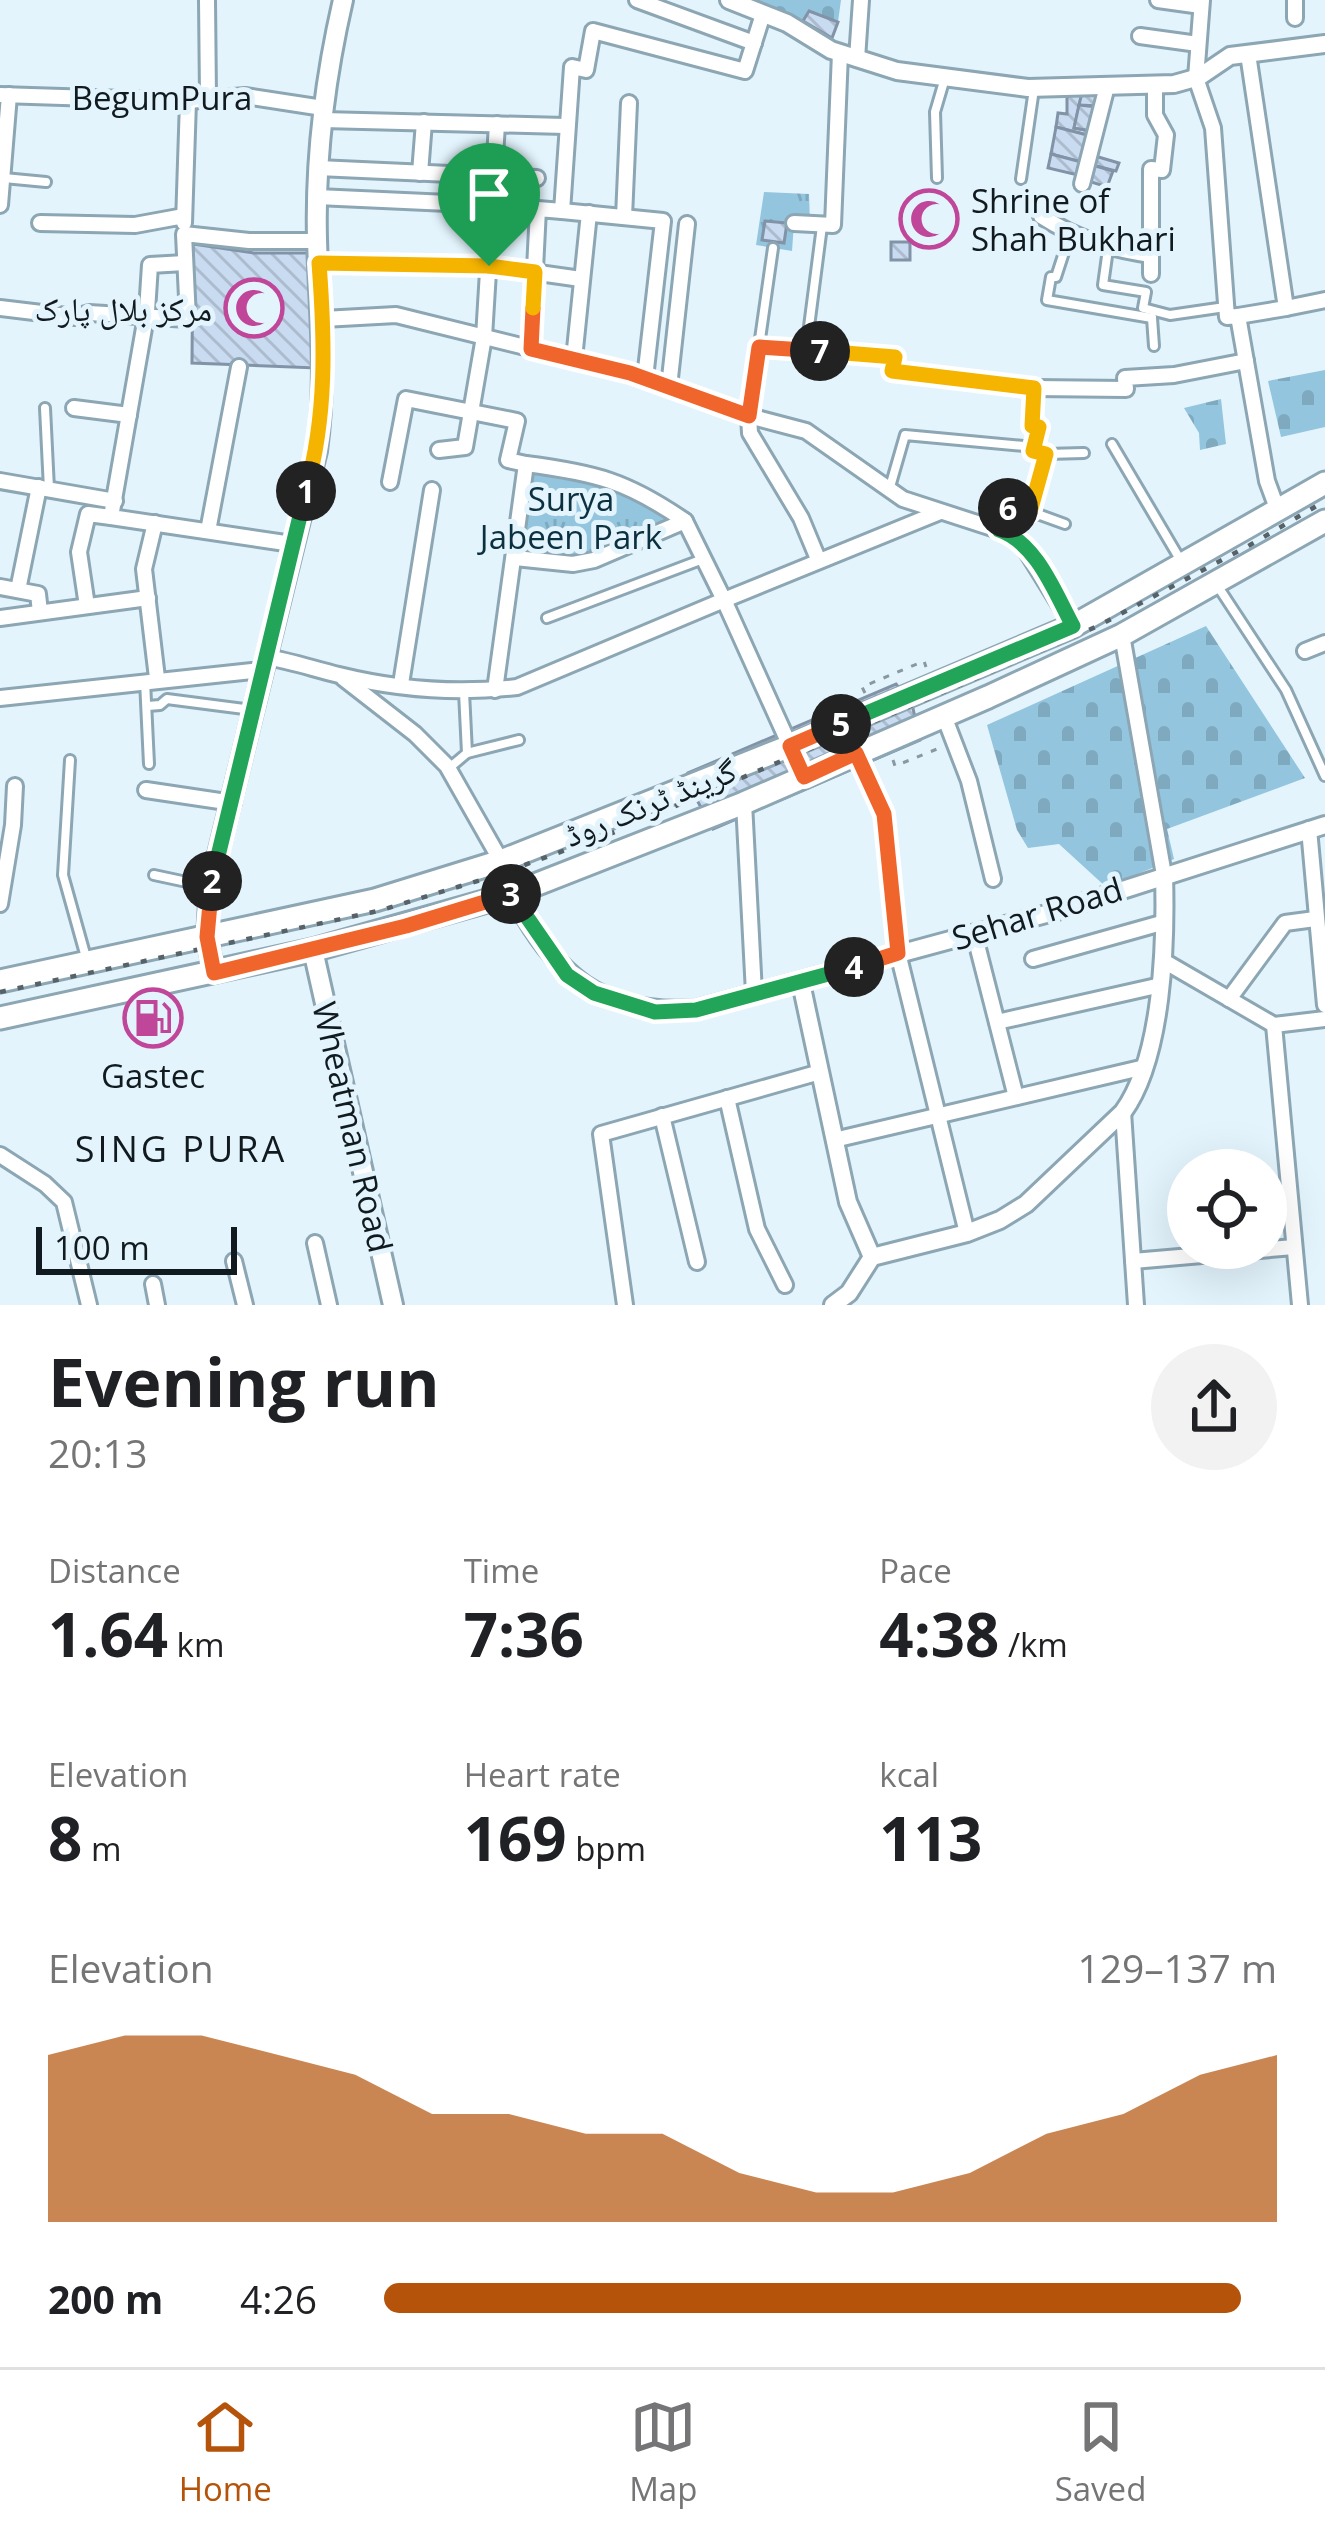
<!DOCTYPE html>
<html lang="en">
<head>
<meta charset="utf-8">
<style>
  :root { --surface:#fff; --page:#f2f2f2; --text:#202124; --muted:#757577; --line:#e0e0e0; --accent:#b45309 }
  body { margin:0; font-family:"Open Sans","Noto Naskh Arabic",sans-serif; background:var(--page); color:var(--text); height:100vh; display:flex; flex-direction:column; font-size:45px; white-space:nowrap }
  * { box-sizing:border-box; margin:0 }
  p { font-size:39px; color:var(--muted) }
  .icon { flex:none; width:66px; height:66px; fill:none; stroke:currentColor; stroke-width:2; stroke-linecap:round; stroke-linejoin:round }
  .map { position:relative; height:1305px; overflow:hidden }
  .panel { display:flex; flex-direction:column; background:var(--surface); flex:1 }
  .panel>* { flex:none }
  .fabs { position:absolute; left:1167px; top:1149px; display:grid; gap:24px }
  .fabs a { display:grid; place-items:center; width:120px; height:120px; border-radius:50%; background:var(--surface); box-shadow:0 12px 48px #0002; font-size:60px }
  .scale { position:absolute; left:36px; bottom:30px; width:201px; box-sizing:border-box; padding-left:12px; border:6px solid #101a1f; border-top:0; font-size:33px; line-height:42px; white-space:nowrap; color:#101a1f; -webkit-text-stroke:9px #e3f4fc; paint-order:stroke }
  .pin { position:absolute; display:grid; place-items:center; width:102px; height:102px; color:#fff; margin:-123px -51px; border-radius:50% 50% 50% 0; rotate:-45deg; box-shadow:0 0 12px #0007 }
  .pin .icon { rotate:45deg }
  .km { position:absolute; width:60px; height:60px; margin:-30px; border-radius:50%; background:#222; color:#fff; font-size:33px; line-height:60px; text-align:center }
  .round { display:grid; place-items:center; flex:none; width:126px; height:126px; border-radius:63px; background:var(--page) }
  .overview { display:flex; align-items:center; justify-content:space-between; height:204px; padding:0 48px }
  h1 { font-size:66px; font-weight:700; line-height:90px }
  .stats { display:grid; grid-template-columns:repeat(3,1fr); gap:18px; height:204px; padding:12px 48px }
  .stats div { display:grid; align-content:center }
  .stats b { font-size:60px; font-weight:700 }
  .stats small { font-size:33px; font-weight:400 }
  .stats p { font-size:33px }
  .chart { height:336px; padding:24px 48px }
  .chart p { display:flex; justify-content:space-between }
  .chart svg { width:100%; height:216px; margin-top:12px; fill:var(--accent); opacity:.7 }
  ul { padding:0 48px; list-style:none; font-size:39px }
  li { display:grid; grid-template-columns:192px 144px 1fr; align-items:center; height:90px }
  li i { height:30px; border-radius:15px; background:var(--accent) }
  .tab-bar { display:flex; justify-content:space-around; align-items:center; height:168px; border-top:3px solid var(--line); background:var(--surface); font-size:33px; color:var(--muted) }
  .tab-bar a { display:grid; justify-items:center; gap:6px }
  .tab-bar .on { color:var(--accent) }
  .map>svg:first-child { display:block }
</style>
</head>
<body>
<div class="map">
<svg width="1325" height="1305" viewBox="0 0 1325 1305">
  <defs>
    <pattern id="cemetery-stones" width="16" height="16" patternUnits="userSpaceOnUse" patternTransform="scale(3)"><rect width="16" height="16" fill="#93c5de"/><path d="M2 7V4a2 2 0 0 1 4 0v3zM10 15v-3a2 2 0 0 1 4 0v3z" fill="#7ea9be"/></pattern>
    <pattern id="park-tufts" width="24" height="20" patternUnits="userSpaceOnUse" patternTransform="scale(3)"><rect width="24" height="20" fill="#93c5de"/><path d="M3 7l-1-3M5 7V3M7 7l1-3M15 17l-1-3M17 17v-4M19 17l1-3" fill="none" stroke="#7ea9be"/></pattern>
    <pattern id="building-back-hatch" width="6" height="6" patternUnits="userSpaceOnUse" patternTransform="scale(3)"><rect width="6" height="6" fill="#c9dbf0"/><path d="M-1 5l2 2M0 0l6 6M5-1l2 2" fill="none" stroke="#acbbcd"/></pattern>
  </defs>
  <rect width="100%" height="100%" fill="#e3f4fc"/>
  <g fill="url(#cemetery-stones)">
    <path d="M750,0h91l-3,22 -29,-11 -6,10z"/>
    <path d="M1325,370v57l-44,10 -13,-56z"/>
    <path d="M1221,399l5,45 -26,6 -1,-17 -15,-25z"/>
    <path d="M1206,626l99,152 -138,51 7,30 -68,28 -47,-43 -31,4 -11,-18 -30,-105z"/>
  </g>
  <g fill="url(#park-tufts)">
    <path d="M764,192l45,2 1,29h-16l-2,28 -36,-6z"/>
    <path d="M526,464l64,8 95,49 -91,39 -79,-2z"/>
  </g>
  <g fill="url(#building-back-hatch)" stroke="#8293a7" stroke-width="3">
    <path d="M809,11l29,11 -6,16 -29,-17z"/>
    <path d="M1067,93h15l-8,35 18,3 -1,5 -35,-9 2,-14 9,1z"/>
    <path d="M1082,93h21l-4,13 -20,-1z"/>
    <path d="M1079,105l18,2 -5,24 -18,-3z"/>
    <path d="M1056,127l35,9 -6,27 -34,-9z"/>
    <path d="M1051,154l34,9 -3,13 -34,-8z"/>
    <path d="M1095,156l24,7 -3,8 -24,-6z"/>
    <path d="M1092,165l21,6 -6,16 -19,-6z"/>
    <path d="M765,221l22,2 -3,20 -22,-3z"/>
    <rect x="891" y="242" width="19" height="18"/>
    <path d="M193,244l61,9h62v115l-124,-5z"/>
    <path d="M896,684l16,20 8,36 -207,89 -20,-36 -5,-20z"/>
  </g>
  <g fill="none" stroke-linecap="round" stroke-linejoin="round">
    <defs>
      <g id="service">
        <path d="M4,178l42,4"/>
        <path d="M937,178l-2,-66 10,-34"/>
        <path d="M1021,179l13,-90"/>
        <path d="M1070,234l-14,43h-5l-4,23 105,18"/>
        <path d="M1108,249l-5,36 43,7 -3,16 27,7 55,-8"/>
        <path d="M1152,318l2,28"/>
        <path d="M759,347l136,10 -2,14 141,17 -2,38 7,1 -6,24 13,3"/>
        <path d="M806,350l16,-124"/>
        <path d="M45,408l4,81"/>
        <path d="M749,416l24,-168"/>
        <path d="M1112,444l69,117"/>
        <path d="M890,487l15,-52 130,12"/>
        <path d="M1031,512l15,-58 38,-1"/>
        <path d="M999,529l11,-25 55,20"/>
        <path d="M1217,585l69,105 39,86"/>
        <path d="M547,618l156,-59"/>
        <path d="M145,681l4,83"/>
        <path d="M148,706l12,-1 7,-6 85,11"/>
        <path d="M467,753l52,-13"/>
        <path d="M70,760l-7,115 24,86"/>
        <path d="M448,769l19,-16 -3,-61"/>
        <path d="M154,875l56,12"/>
      </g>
      <g id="minor">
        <path d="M207,0l1,97"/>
        <path d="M637,0l117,43"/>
        <path d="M1158,0l43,6"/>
        <path d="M1202,0l-6,78 17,50 14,189 11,-1 29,165 11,30"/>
        <path d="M1295,0v18"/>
        <path d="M1140,36l58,8"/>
        <path d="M857,59l4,-59"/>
        <path d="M0,95l188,6 57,-5 78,12"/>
        <path d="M323,120l242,6"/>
        <path d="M318,168l219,10"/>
        <path d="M420,173l4,-51"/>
        <path d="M1082,184l25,-98"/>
        <path d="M317,197l175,8"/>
        <path d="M0,205l9,-110"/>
        <path d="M562,211l101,10 -18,157"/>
        <path d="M1041,216c36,23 68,33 110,39"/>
        <path d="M624,217l5,-114"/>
        <path d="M40,223l95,2 49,-9"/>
        <path d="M184,223l4,-122"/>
        <path d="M794,223l39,2 7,-172"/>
        <path d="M185,263l-35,2 -3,46 -36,206 181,27"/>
        <path d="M319,263l170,3 92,13"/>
        <path d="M1151,274v-105l11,1 4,-35 -11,-20v-30"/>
        <path d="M0,308l75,9 14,-4 99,6 -4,-85 65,7h68"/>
        <path d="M1286,308l39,-8"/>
        <path d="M1238,316l48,-8 -38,-254"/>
        <path d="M323,319l73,-4 234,58 119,43 57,15 97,68 114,37 56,90"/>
        <path d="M531,349l7,-140 24,2 10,-144 14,3 7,-39 152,40 18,-57"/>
        <path d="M574,359l15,-146"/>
        <path d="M669,387l18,-163"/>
        <path d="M1034,388l92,1 -1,-11 49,-3 72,-14"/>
        <path d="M74,408l55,7"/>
        <path d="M749,416l1,17 51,85 17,41"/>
        <path d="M439,450l26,-3 19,-110 13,-213"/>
        <path d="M0,481l115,20"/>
        <path d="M390,482l16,-83 111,22 -9,39 18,4"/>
        <path d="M155,523l-11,46 13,109"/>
        <path d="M208,531l31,-164"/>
        <path d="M515,558l58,6 21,-4 91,-39 39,79 216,-88"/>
        <path d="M0,587l38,7 2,18"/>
        <path d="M18,590l21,-103"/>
        <path d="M87,606l-8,-54 9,-38 23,3"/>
        <path d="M0,618l148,-20"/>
        <path d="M1122,635l42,240"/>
        <path d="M1305,651l20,-8"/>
        <path d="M266,657c25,4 48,12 73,18 57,14 120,19 178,12l207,-87 80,177"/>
        <path d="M343,678l72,56 32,32 54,95"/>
        <path d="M401,684l31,-194"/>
        <path d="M495,690l31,-226c70,9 101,17 159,57"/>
        <path d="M0,698l252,-27 10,2"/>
        <path d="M944,716l25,65 24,98"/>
        <path d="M856,753l28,61 14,139 69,280"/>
        <path d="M146,790l87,13"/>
        <path d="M744,803l10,190"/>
        <path d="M1309,829l16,176"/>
        <path d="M0,904l13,-79 2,-39"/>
        <path d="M974,933l42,164"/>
        <path d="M1033,959l132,-37"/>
        <path d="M1162,960l112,65 51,-6"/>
        <path d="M1229,999l56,-76 30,-4"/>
        <path d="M997,1022l164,-37"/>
        <path d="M1274,1025l26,280"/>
        <path d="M727,1098l30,131 28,56"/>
        <path d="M1123,1112l13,193"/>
        <path d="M662,1116l35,146"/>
        <path d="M834,1140l311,-73"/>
        <path d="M0,1155l45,29 19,18 25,103"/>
        <path d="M315,1243l14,62"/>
        <path d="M234,1261l11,44"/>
        <path d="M1133,1261l161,-14"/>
        <path d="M153,1284l4,21"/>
        <path d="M625,1305l-24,-171 219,-62"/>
      </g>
      <g id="tertiary">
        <path d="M729,0l58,23 44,27 66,21 131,17 146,-4 25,-7 31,-21 95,-12"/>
        <path d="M512,894c43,81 89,122 184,115l361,-98 268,-86"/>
        <path d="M801,983l47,219 24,55"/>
        <path d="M833,1305l16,-12 23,-36 95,-24 33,-13 26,-16 97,-92c40,-55 43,-170 41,-237"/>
      </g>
      <g id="secondary">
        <path d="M313,950l80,355"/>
        <path d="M214,973l-7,-36 3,-50 107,-436c10,-74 2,-138 0,-212 -2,-81 8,-161 26,-239"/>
      </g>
      <g id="primary">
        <path d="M0,981l375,-81 126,-39 289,-115 283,-120 252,-143"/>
        <path d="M0,1018l313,-68 199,-56 232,-91 244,-106 134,-62 203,-114"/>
      </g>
    </defs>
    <use href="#service" stroke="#8ca6b4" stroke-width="14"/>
    <use href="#minor" stroke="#8ca6b4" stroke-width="20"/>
    <use href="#tertiary" stroke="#8ca6b4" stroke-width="22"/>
    <use href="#secondary" stroke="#8ca6b4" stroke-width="24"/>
    <use href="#primary" stroke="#8ca6b4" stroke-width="27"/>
    <g stroke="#8a989f" stroke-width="3" stroke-dasharray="6 9" stroke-linecap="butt">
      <path d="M865,693l-3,-6 62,-26 2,6"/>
      <path d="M893,760l2,6 47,-19"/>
    </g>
    <use href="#service" stroke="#fff" stroke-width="8"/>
    <use href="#minor" stroke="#fff" stroke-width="14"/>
    <use href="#tertiary" stroke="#fff" stroke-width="16"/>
    <use href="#secondary" stroke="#fff" stroke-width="18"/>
    <use href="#primary" stroke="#fff" stroke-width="21"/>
    <path stroke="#566268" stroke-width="4.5" stroke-dasharray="6 12" stroke-linecap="butt" d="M0,992l378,-81 116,-35 116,-42 488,-208 152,-81 75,-44"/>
  </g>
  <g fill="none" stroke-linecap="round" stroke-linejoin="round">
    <defs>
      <path id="split-1" d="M306,491c21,-76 19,-149 13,-228l170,3"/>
      <path id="split-2" d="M212,881l94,-390"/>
      <path id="split-3" d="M212,881l-5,56 7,36 192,-47 105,-32"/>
      <path id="split-4" d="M511,894l56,81 27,18 61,19 41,-2 158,-43"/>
      <path id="split-5" d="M841,724l-51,22 14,31 52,-24 28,61 14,139 -44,14"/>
      <path id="split-6" d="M841,724l232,-98c-18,-33 -36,-83 -74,-96l9,-22"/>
      <path id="split-7" d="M820,351l75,6 -3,14 142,17 -2,38 7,1 -6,24 13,3 -16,58 -20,-7 -2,3"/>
      <path id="split-8" d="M533,308l-2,41 99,24 119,43 10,-69 61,4"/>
      <path id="split-9" d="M489,266l46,6 -2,36"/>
    </defs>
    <use href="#split-1" stroke="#fff" stroke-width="24"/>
    <use href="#split-2" stroke="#fff" stroke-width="24"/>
    <use href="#split-3" stroke="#fff" stroke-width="24"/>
    <use href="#split-4" stroke="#fff" stroke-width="24"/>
    <use href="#split-5" stroke="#fff" stroke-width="24"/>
    <use href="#split-6" stroke="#fff" stroke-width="24"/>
    <use href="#split-7" stroke="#fff" stroke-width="24"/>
    <use href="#split-8" stroke="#fff" stroke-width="24"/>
    <use href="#split-9" stroke="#fff" stroke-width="24"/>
    <use href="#split-1" stroke="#f5b400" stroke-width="15"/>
    <use href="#split-2" stroke="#22a559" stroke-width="15"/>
    <use href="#split-3" stroke="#f0652b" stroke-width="15"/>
    <use href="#split-4" stroke="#22a559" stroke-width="15"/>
    <use href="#split-5" stroke="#f0652b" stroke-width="15"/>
    <use href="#split-6" stroke="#22a559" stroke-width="15"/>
    <use href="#split-7" stroke="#f5b400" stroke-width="15"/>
    <use href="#split-8" stroke="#f0652b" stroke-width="15"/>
    <use href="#split-9" stroke="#f5b400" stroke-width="15"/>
  </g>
  <defs>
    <symbol id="mosque-ring" viewBox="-11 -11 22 22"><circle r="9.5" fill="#e3f4fc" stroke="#c0469a" stroke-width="1.5"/><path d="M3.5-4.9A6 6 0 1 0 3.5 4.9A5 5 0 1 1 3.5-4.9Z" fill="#c0469a"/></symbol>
    <symbol id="fuel-ring" viewBox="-11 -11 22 22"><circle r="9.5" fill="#e3f4fc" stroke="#c0469a" stroke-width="1.5"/><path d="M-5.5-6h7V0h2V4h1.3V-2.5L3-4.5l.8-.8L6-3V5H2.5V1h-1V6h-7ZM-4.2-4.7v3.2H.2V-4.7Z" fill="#c0469a"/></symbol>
  </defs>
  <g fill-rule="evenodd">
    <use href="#mosque-ring" x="896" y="186" width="66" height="66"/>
    <use href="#mosque-ring" x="221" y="275" width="66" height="66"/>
    <use href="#fuel-ring" x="120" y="985" width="66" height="66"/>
  </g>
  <g text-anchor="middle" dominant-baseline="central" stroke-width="10" stroke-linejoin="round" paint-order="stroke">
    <g font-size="33" fill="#101a1f" stroke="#e3f4fc">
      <text x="162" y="97">BegumPura</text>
      <text transform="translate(650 802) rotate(-22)">گرینڈ ٹرنک روڈ</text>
      <text transform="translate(1037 913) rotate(-17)">Sehar Road</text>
      <text transform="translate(353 1127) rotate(77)">Wheatman Road</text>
    </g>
    <g font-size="33" fill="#101a1f" stroke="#e3f4fc" text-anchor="start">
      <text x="971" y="200">Shrine of<tspan x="971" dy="38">Shah Bukhari</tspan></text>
      <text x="212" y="308" text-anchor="end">مرکز بلال پارک</text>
      <text x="153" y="1075" text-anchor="middle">Gastec</text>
    </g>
    <g font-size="33" fill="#0b3040" stroke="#e3f4fc">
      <text x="571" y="498">Surya<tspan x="571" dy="38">Jabeen Park</tspan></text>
    </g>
    <g font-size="36" letter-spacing="3" fill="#101a1f" stroke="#e3f4fc">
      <text x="181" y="1148">SING PURA</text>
    </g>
  </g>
</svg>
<div class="fabs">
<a><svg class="icon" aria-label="locate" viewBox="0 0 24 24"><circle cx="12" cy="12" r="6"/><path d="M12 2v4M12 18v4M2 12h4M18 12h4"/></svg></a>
</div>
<div class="scale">100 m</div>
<div class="pin" style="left:489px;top:266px;background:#1e9e55"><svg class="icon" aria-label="arrive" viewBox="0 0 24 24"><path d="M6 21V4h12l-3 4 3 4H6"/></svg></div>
<b class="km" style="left:306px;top:491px">1</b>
<b class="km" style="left:212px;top:881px">2</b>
<b class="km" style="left:511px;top:894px">3</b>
<b class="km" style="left:854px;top:967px">4</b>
<b class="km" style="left:841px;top:724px">5</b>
<b class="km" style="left:1008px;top:508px">6</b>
<b class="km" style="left:820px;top:351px">7</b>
</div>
<section class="panel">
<div class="overview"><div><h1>Evening run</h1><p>20:13</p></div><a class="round"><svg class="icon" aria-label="share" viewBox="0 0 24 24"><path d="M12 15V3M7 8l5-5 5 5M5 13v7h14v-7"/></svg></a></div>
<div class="stats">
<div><p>Distance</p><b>1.64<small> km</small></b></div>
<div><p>Time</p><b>7:36</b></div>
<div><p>Pace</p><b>4:38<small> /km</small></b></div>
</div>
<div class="stats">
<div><p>Elevation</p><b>8<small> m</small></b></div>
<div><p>Heart rate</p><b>169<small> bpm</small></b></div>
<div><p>kcal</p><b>113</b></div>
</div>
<div class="chart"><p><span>Elevation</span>129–137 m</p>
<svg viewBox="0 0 160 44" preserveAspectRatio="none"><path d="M0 44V10L10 6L20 6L30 10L40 14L50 22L60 22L70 26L80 26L90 34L100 38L110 38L120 34L130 26L140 22L150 14L160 10V44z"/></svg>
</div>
<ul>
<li><b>200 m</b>4:26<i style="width:96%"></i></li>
</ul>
</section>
<nav class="tab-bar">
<a class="on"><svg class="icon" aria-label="home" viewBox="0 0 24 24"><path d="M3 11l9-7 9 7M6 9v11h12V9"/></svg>Home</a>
<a><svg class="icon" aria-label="map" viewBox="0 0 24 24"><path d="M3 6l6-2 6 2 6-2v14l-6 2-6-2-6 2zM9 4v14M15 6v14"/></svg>Map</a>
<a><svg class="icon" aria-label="saved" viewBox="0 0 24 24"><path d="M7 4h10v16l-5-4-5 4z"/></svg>Saved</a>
</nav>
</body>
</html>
